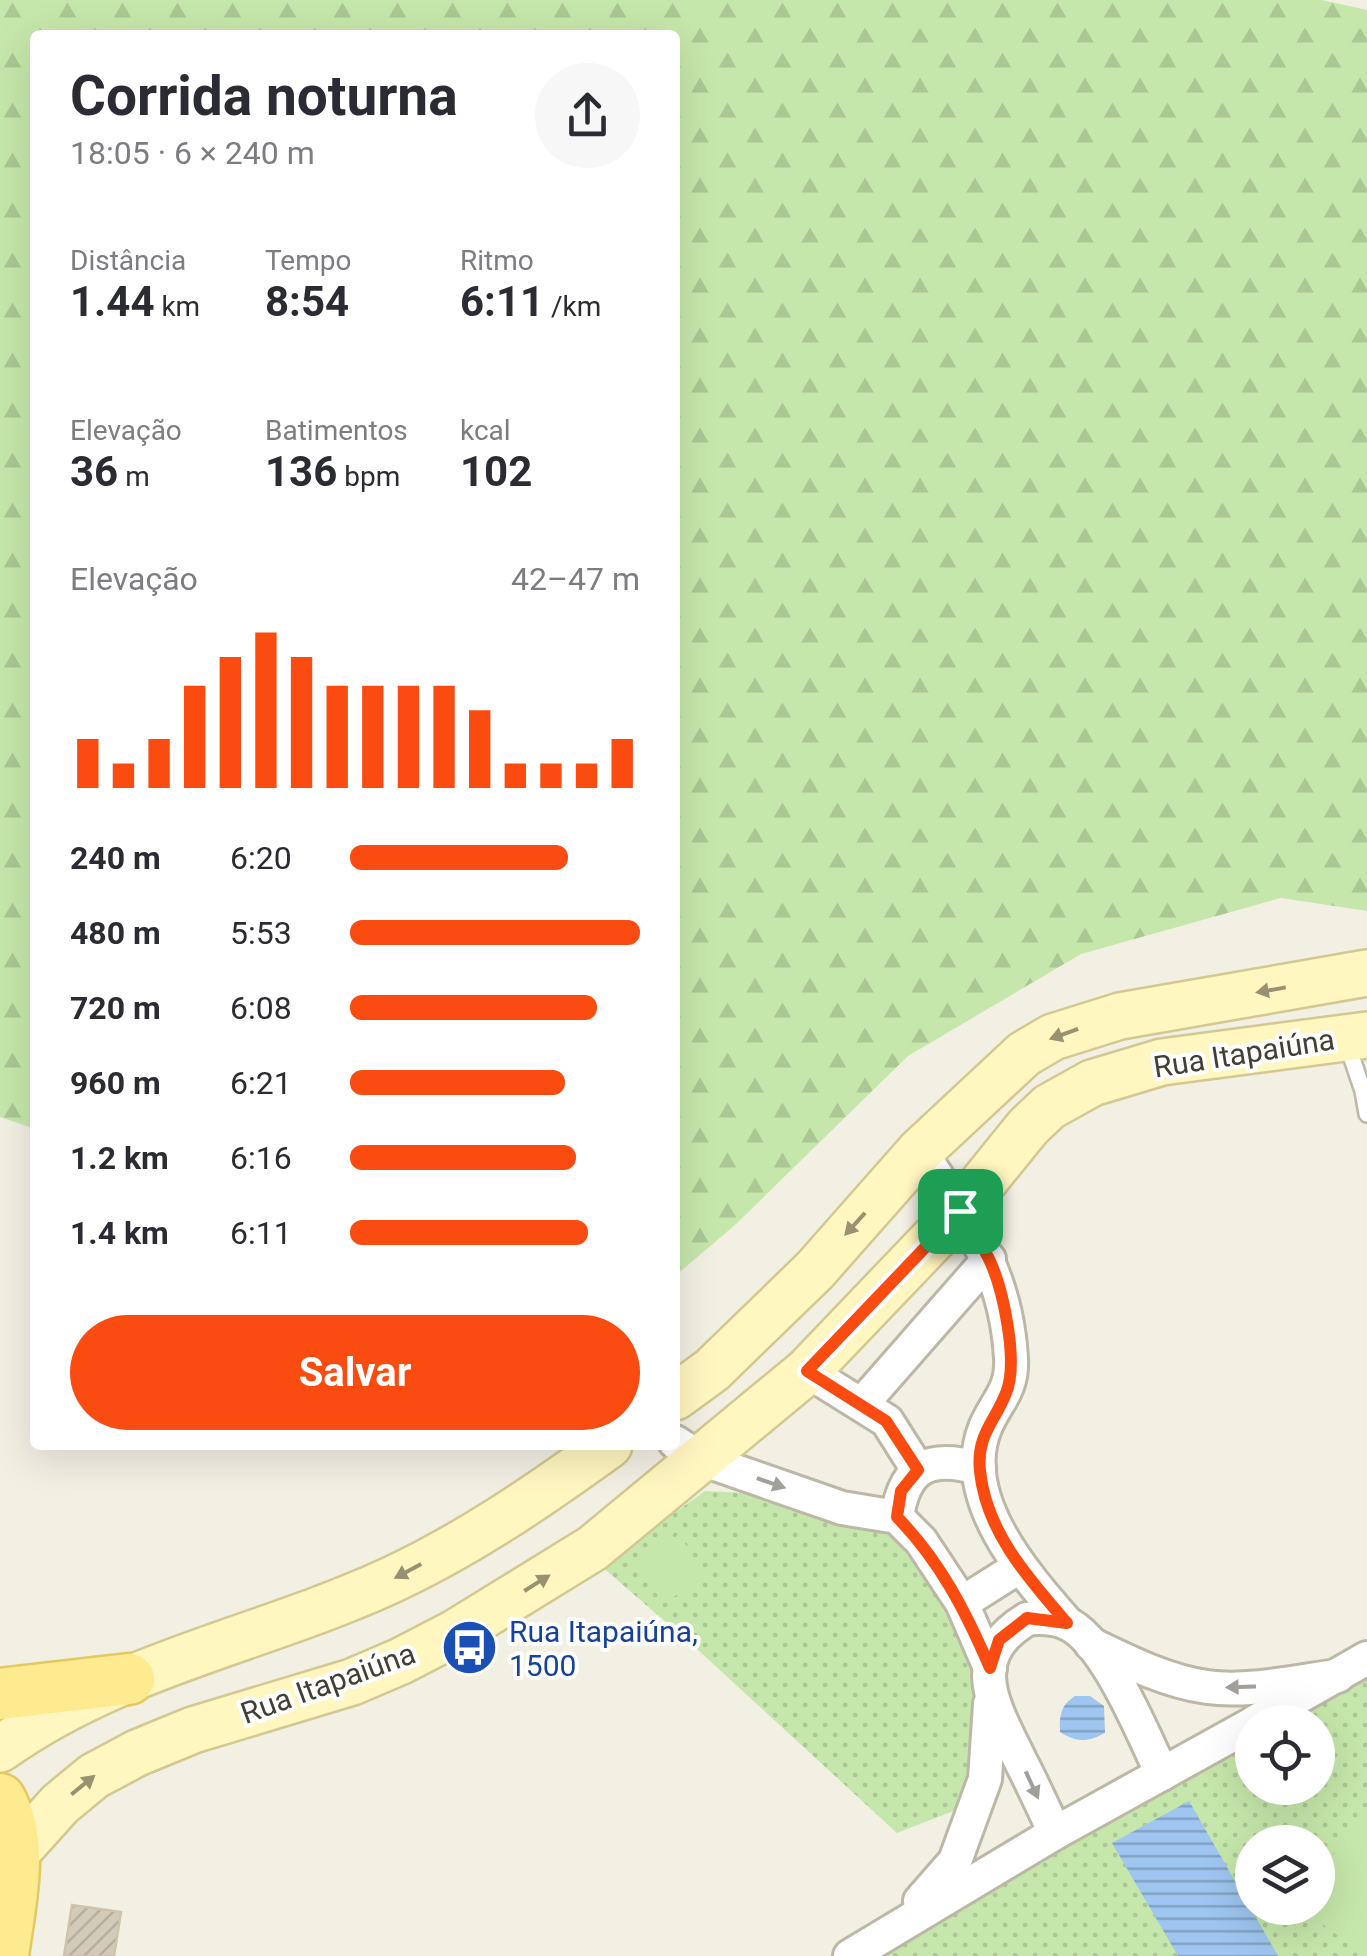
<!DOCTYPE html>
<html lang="pt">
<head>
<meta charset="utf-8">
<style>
  :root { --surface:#fff; --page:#f7f7f7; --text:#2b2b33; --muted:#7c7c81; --accent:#fa4c11 }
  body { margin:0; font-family:Roboto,sans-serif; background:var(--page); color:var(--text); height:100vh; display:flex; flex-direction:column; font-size:38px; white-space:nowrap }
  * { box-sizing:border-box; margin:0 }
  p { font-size:32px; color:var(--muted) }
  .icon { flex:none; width:55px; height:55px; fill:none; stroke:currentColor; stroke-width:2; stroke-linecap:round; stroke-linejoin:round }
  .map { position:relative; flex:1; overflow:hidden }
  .side { position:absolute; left:30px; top:30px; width:650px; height:1420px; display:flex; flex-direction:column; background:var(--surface); border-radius:10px; box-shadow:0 10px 40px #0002 }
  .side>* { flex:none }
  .fabs { position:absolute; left:1235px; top:1705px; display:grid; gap:20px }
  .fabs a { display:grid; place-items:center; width:100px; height:100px; border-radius:50%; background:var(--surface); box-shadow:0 10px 40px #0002; font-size:50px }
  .pin { position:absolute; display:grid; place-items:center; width:85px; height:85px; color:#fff; margin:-42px; border-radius:20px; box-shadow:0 5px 15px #0006 }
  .round { display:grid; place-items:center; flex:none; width:105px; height:105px; border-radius:52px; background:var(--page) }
  .head { display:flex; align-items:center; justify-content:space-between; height:170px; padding:0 40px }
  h1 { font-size:55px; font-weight:700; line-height:75px }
  .figures { display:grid; grid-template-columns:repeat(3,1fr); gap:15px; height:170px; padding:10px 40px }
  .figures div { display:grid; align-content:center }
  .figures b { font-size:42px; font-weight:700 }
  .figures small { font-size:28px; font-weight:400 }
  .figures p { font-size:28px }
  .chart { height:280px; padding:20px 40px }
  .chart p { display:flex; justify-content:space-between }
  .chart svg { width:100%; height:180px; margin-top:10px; stroke:var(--accent); stroke-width:6 }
  .cta { display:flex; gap:20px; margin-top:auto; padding:20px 40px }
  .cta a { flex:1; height:115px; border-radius:60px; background:var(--accent); color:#fff; font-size:40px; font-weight:700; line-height:115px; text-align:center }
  ul { padding:0 40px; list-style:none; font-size:32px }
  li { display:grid; grid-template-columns:160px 120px 1fr; align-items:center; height:75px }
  li i { height:25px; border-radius:12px; background:var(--accent) }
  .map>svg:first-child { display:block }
</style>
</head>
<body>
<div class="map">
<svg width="1367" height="1956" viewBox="0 0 1367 1956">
  <defs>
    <pattern id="forest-firs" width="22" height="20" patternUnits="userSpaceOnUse" patternTransform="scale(2.5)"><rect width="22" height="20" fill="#c6e7ab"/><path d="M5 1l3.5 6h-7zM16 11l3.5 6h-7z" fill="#abc794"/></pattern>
    <pattern id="park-dots" width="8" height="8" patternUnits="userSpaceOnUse" patternTransform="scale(2.5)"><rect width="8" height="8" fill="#c6e7ab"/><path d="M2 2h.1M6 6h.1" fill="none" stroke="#abc794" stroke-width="1.8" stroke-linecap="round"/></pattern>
    <pattern id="water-rules" width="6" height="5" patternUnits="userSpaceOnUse" patternTransform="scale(2.5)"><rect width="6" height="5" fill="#9ec6f0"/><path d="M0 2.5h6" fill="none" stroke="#82a2c3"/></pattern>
    <pattern id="building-hatch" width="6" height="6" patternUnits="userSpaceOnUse" patternTransform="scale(2.5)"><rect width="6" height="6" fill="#d3cbb9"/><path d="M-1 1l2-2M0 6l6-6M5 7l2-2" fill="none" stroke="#b6afa0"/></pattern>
  </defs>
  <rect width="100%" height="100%" fill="#f2efe3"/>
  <path fill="url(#forest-firs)" d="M0,0h1322l45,10v901l-86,-13 -200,56 -173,102 -173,169 -60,51v-1241h-640v1094l-35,-12z"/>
  <g fill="url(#park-dots)" fill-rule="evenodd">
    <path d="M705,1491l61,3 125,33 63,78 27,66 -15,135 -69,27 -200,-184 -96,-83z"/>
    <path d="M1367,1675v281h-489l374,-216v48h66v-66h-34zM1252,1842h66v66h-66z"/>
  </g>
  <g fill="#c6e7ab">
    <path d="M680,1534l25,46 -43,23 -26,-44z"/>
    <path d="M1367,1810v146h-2l-64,-48h17v-32z"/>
  </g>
  <g fill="url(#water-rules)">
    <path d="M1075,1696h15l14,10 1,27c-17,9 -28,10 -45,-1 -1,-17 1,-27 15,-36z"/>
    <path d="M1189,1801l89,155h-100l-66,-113z"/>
  </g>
  <path fill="url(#building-hatch)" stroke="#cec4ac" stroke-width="2.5" d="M72,1905l49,7 -7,44h-50z"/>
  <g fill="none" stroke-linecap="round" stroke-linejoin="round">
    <defs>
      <path id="service" d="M1346,1041l17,50 4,23"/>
      <g id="minor">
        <path d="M920,1151c47,71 86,118 91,207 2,33 -15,43 -26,70 -28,70 40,147 82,195"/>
        <path d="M807,1371l80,50 31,49"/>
        <path d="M862,1404l127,-145"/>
        <path d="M675,1442l26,17 141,49 55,9 24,24 41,62 28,65"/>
        <path d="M897,1517c8,-53 34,-62 82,-49"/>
        <path d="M962,1603l57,-36"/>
        <path d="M1091,1644c37,18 75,37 116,43 41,6 90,-6 131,-11"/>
        <path d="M1255,1722l112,-64"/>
        <path d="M1055,1833c-11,-24 -22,-48 -34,-71 -25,-53 -60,-103 6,-143 11,-2 29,-1 39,4 39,16 78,113 96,151"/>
        <path d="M920,1901l35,-40 30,-82 5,-75"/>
        <path d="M850,1956l205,-123 197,-109"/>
      </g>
      <g id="secondary">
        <path d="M675,1397l37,-27 103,-100 105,-119 104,-97 29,-17 67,-21 247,-43"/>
        <path d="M0,1749c117,-84 260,-109 389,-168 78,-36 151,-86 220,-136"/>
        <path d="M15,1854l45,-50 34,-28 43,-23 56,-23 159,-48 49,-21 54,-28 138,-85 214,-177 153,-160 68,-84 21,-20 43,-24 70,-21 205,-27"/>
      </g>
      <g id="primary">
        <path d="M0,1694l129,-15"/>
        <path d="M0,1799c26,46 9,107 3,157"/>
      </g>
    </defs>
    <use href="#service" stroke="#bdb7a6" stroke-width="20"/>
    <use href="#minor" stroke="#bdb7a6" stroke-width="38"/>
    <use href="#secondary" stroke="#d2c892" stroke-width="50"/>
    <use href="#primary" stroke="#e3c95f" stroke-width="55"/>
    <use href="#service" stroke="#fff" stroke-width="15"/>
    <use href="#minor" stroke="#fff" stroke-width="32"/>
    <use href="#secondary" stroke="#fff6c0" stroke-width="45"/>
    <use href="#primary" stroke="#feea8f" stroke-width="50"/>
  </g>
  <defs><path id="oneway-solid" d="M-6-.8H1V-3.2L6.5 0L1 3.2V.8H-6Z" transform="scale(2.5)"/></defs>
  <g fill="#989172">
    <use href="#oneway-solid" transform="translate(1271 990) rotate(170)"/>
    <use href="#oneway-solid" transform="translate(1064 1034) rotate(160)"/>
    <use href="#oneway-solid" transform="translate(855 1224) rotate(132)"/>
    <use href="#oneway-solid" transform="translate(408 1571) rotate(152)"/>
    <use href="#oneway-solid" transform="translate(537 1583) rotate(-32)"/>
    <use href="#oneway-solid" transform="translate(83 1785) rotate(-39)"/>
  </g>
  <g fill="#a19f99">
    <use href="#oneway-solid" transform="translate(771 1483) rotate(19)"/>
    <use href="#oneway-solid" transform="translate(1241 1687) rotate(178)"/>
    <use href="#oneway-solid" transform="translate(1032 1785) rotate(65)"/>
  </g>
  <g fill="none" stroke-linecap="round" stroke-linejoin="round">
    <defs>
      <path id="route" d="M960,1211c9,15 20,30 28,46 15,30 31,105 18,136 -11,29 -30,42 -26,78 6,61 49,108 87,152l-40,-5 -28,22 -9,28c-24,-56 -50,-107 -93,-151l4,-26 17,-21 -32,-49 -79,-50z"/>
    </defs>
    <use href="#route" stroke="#fff" stroke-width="20"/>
    <use href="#route" stroke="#fa4c11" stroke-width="12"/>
  </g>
  <defs>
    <symbol id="bus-disc" viewBox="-11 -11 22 22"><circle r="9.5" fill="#1a4fb4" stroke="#fff"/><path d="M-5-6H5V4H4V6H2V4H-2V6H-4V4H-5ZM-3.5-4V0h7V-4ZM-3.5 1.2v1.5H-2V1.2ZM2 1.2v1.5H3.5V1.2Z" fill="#fff"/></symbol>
  </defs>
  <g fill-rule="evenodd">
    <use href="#bus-disc" x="438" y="1616" width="63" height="63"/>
  </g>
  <g text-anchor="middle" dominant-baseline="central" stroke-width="8" stroke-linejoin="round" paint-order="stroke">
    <g font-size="30" fill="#433f33" stroke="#fff">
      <text transform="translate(1244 1053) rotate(-9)">Rua Itapaiúna</text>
      <text transform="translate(328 1683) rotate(-20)">Rua Itapaiúna</text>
    </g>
    <g font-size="30" fill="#164399" stroke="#fff" text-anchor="start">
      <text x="509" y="1631">Rua Itapaiúna,<tspan x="509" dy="34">1500</tspan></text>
    </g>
  </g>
</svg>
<div class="fabs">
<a><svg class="icon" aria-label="locate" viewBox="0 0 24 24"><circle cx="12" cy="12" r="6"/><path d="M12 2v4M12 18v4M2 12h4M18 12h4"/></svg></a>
<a><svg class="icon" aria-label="layers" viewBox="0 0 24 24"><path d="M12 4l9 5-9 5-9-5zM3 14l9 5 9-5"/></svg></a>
</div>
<div class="pin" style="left:960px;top:1211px;background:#1e9e55"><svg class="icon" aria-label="arrive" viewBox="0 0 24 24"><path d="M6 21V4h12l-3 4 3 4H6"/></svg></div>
<section class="side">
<div class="head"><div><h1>Corrida noturna</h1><p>18:05 · 6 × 240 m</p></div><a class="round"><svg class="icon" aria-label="share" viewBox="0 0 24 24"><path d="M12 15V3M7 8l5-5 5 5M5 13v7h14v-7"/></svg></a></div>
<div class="figures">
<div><p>Distância</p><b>1.44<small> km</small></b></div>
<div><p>Tempo</p><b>8:54</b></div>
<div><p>Ritmo</p><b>6:11<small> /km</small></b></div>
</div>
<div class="figures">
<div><p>Elevação</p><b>36<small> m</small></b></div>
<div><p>Batimentos</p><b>136<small> bpm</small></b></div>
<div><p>kcal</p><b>102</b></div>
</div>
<div class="chart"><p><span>Elevação</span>42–47 m</p>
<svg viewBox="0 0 160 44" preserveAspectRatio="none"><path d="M5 44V32M15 44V38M25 44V32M35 44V19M45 44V12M55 44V6M65 44V12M75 44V19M85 44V19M95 44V19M105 44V19M115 44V25M125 44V38M135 44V38M145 44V38M155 44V32"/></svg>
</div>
<ul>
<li><b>240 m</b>6:20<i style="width:75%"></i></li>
<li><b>480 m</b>5:53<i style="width:100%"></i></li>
<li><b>720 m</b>6:08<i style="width:85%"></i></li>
<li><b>960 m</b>6:21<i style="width:74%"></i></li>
<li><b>1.2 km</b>6:16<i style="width:78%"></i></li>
<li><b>1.4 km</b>6:11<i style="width:82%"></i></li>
</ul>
<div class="cta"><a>Salvar</a></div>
</section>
</div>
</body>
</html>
